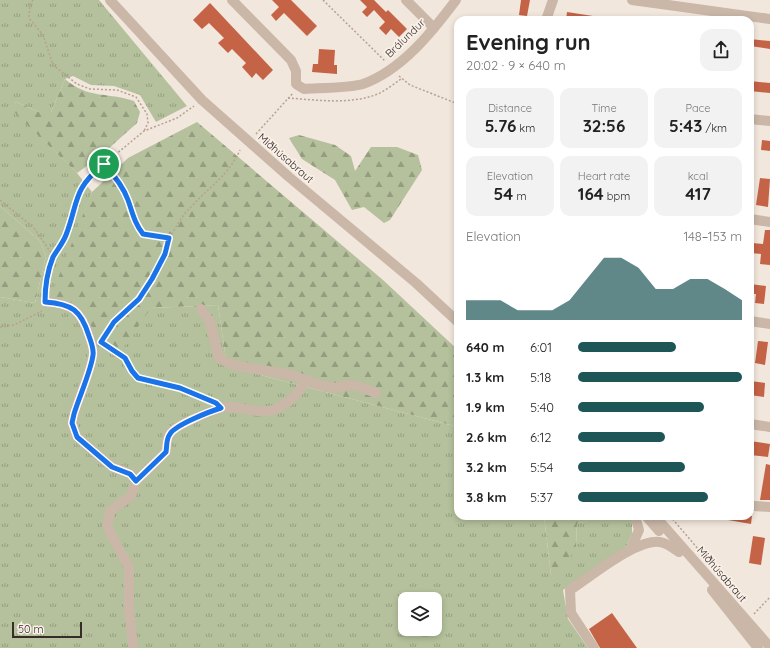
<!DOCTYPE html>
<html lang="en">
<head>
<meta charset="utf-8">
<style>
  :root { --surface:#fff; --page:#f2f2f2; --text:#222; --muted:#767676; --accent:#1e5658 }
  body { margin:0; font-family:Quicksand,sans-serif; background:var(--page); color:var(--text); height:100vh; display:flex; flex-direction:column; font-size:15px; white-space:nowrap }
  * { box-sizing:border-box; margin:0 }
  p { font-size:13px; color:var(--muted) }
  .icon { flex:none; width:22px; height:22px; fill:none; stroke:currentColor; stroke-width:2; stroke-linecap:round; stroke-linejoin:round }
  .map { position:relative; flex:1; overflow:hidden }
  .sheet { position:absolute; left:454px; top:16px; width:300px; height:504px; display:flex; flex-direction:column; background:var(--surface); border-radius:12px; box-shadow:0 2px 6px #0003 }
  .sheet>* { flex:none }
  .controls { position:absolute; left:398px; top:592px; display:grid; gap:8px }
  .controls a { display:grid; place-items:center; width:44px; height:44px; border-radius:8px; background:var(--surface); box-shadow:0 2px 6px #0003; font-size:20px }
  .scale { position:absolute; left:12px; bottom:10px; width:70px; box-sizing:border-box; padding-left:4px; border:2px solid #372c28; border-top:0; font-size:11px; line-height:14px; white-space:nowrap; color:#372c28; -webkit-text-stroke:3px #f9f1e9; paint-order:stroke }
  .pin { position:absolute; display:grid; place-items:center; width:34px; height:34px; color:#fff; margin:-17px; border:2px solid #fff; border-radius:50%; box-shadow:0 1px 4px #0007 }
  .round { display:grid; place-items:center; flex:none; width:42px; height:42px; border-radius:12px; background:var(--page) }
  .overview { display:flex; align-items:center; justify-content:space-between; height:68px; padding:0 12px }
  h1 { font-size:22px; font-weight:800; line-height:30px }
  .stats { display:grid; grid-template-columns:repeat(3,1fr); gap:6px; height:68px; padding:4px 12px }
  .stats div { display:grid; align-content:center; border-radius:10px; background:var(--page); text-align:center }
  .stats b { font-size:17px; font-weight:800 }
  .stats small { font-size:11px; font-weight:400 }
  .stats p { font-size:11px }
  .chart { height:112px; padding:8px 12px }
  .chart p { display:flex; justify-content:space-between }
  .chart svg { width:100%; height:72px; margin-top:4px; fill:var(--accent); opacity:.7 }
  ul { padding:0 12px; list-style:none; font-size:13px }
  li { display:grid; grid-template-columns:64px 48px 1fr; align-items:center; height:30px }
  li i { height:10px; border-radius:5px; background:var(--accent) }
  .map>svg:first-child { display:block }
</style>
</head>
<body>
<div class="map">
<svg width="770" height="648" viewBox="0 0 770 648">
  <defs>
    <pattern id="grass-tufts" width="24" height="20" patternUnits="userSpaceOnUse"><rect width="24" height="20" fill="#b5c19c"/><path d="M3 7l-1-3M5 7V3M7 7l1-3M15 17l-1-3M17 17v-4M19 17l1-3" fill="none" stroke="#949d7f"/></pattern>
    <pattern id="forest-firs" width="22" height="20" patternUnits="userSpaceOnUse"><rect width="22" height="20" fill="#b5c19c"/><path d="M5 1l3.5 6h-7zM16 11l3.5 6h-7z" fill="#949d7f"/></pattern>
  </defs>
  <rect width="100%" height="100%" fill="#f2e7dc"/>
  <path fill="url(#grass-tufts)" fill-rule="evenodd" d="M0,0h99l88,106 -31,16 -16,-27 -26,-9 -23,-1 -18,-9 -8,3 -14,33h-12l-23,-10 -5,6 66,65 15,19 -15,42 74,74 67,-3 9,61 231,61v89h86l7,59 25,-29 1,-23 8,-1 5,-6h40l2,4v14l-8,17 -61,39 5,29 20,29h-588v-351l35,6 11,-47 -6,-15 -40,-35zM405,599h30v30h-30z"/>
  <g fill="url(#forest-firs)">
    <path d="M65,79c23,20 42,13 69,22l6,11 -3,11 -39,35 -21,15 -67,-65 6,-6 23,10h12z"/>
    <path d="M197,122l186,158 75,70v77l-231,-61 -9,-61 -67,3 -30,43 -54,-45 -19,-2 44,-112 36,-34z"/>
    <path d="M299,135l36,10 16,11 4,15 16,-24h26l21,8 4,15 -32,50 -6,3 -20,-16 -12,3 -17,-30 -33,-21 -13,-21z"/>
    <path d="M0,206l40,35 6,15 -11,47 -35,-6z"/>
    <path d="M544,516h46l-5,6 -8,1 -1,23 -10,21 -15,8z"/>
  </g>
  <g fill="#c56347">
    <path d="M272,0h19l26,26 -10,10 -23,-23 -8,8 -5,-6 8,-8z"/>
    <path d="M360,0h14l12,12 2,-2 19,19 -8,8 -8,-8 -5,6 -7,-7 6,-6 -11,-12 -7,7 -5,-5 5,-5z"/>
    <path d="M521,0h9l-3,16 -8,-1z"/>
    <path d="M210,3l63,67 -10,10 -7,-7 -4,5 -10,-11 4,-4 -14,-14 -4,4 -10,-10 6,-5 -15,-15 -7,6 -9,-9z"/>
    <path d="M567,12l26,4v4h-27z"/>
    <path d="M750,39l20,2v8l-20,-3z"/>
    <path d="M319,49l16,1 -1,15h3v9l-25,-2 1,-8h5z"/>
    <path d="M750,81l20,2v10l-20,-2z"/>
    <path d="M762,140l8,1v10l-9,-1z"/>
    <path d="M760,178l10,1 -2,28 -12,-2z"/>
    <path d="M765,230h5v35l-10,-1 1,-10 -10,-1 1,-10 11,1z"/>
    <path d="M750,284l16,2 -2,18 -9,-1 1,-9h-6z"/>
    <path d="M758,341l10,1 -3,23 -10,-2z"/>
    <path d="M750,381l15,2 -1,14 -14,-2z"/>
    <path d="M750,441l20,3 -2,13 -18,-2z"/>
    <path d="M766,464l4,1v35h-10z"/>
    <path d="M728,516h24l-1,8 -23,-4z"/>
    <path d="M753,536l12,2 -4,27 -12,-2z"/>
    <path d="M612,613l25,35h-37l-11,-19z"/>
  </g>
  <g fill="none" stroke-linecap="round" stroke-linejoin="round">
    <g stroke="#b6a192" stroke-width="1.5" stroke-dasharray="2 2" stroke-linecap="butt">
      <path d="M33,0l-3,5 -1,13 14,17 10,30 24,19 13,5 27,1 19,7 11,17 1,9 -4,8"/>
      <path d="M323,0l62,61"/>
      <path d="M399,76l11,9 48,19"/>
      <path d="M288,98c30,2 62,7 90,-4 8,-4 16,-10 23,-15"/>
      <path d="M256,134l37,-41"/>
      <path d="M104,164c10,11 19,22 24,36 5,15 6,22 15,34l26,4c7,-10 13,-23 22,-31 18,-20 37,-31 49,-57"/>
      <path d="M0,200l34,28 20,29"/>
      <path d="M45,293l3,-20 6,-16 11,-21 12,-38 6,-15 9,-9 52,-43 33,-13 17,-12"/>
      <path d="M0,327l14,-2 28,-14"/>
      <path d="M101,342l24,16 7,13 6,7 41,10 31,13"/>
      <path d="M101,342l13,-20 25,-23 13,-20 13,-25 4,-15"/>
      <path d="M670,516l35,41"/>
      <path d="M754,614l16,-17"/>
    </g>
    <g stroke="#cab7a8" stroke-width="10">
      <path d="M110,0l92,100 87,77 127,106 42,39"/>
      <path d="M232,0l59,60 5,11v13l8,5c16,-1 45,-1 59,-5 39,-14 69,-52 93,-84"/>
      <path d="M406,0l28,28"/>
      <path d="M632,0l138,19"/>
      <path d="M546,20l7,-20"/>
      <path d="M750,119l20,2"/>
      <path d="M750,219l20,3"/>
      <path d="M45,302c25,2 35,6 43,31 2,7 6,15 5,22 -3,16 -14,42 -19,59l-2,9 5,14 35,30 19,7 5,7 -5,15 -16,11 -5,5 -3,14 22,42v40l4,40"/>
      <path d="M201,309l9,13 9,36 14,7 59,10 27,10 17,3 10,-3 12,1 18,7"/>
      <path d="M750,321l20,3"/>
      <path d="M750,424l20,3"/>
      <path d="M136,481l30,-29c1,-6 0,-16 5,-20 8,-8 45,-24 56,-25 11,-1 20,3 31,4 21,3 39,-14 48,-31"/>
      <path d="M754,506l16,1"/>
      <path d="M646,516l13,15"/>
      <path d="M655,516l115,131"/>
      <path d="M631,548l8,-18 -4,-14"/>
      <path d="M712,590l46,58"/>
      <path d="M594,648l-23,-35 -1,-23c20,-13 67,-52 90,-48 7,1 13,6 19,10"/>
    </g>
  </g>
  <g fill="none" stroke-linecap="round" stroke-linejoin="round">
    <defs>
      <path id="route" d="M104,164c10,11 19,22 24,36 5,14 6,22 15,34l26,4 -4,16 -13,25 -13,20 -25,23 -13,20 24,16 7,13 6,7 42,10 36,15 5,5c-10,3 -46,17 -51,26 -4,5 -3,12 -4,18l-30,29 -6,-7 -18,-7 -35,-30 -5,-14 2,-9c5,-17 17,-43 19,-59 1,-6 -2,-13 -4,-19 -8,-26 -17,-32 -44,-34 0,-16 2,-30 8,-45 4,-7 10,-14 13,-22 13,-34 6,-45 38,-71z"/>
    </defs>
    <use href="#route" stroke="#fff" stroke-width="8"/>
    <use href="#route" stroke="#1a73e8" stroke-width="5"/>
  </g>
  <g text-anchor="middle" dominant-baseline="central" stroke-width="3.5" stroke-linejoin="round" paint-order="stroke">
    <g font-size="11" fill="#372c28" stroke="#f9f1e9">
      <text transform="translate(405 38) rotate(-44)">Brálundur</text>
      <text transform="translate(286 158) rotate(41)">Miðhúsabraut</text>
      <text transform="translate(722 574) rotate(49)">Miðhúsabraut</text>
    </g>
  </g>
</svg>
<div class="controls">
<a><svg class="icon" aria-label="layers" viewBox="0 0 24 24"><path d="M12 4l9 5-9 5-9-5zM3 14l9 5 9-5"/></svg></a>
</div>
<div class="scale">50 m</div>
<div class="pin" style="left:104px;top:164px;background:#1e9e55"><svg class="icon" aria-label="arrive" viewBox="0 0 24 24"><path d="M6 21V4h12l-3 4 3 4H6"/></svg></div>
<section class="sheet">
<div class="overview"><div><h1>Evening run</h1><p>20:02 · 9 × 640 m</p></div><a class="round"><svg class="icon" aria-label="share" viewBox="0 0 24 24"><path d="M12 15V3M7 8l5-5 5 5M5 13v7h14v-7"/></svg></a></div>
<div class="stats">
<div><p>Distance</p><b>5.76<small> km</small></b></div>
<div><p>Time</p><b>32:56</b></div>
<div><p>Pace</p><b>5:43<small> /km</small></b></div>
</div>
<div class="stats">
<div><p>Elevation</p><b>54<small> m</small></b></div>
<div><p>Heart rate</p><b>164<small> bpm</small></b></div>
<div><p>kcal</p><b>417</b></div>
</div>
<div class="chart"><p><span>Elevation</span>148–153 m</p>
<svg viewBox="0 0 160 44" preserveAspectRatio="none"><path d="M0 44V32L10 32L20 32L30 38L40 38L50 38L60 32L70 19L80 6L90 6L100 12L110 25L120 25L130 19L140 19L150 25L160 32V44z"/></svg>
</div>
<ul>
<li><b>640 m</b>6:01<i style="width:60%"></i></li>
<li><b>1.3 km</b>5:18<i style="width:100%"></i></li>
<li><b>1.9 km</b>5:40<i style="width:77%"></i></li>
<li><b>2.6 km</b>6:12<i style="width:53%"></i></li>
<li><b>3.2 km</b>5:54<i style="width:65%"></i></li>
<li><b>3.8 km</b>5:37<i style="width:79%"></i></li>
</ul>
</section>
</div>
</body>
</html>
